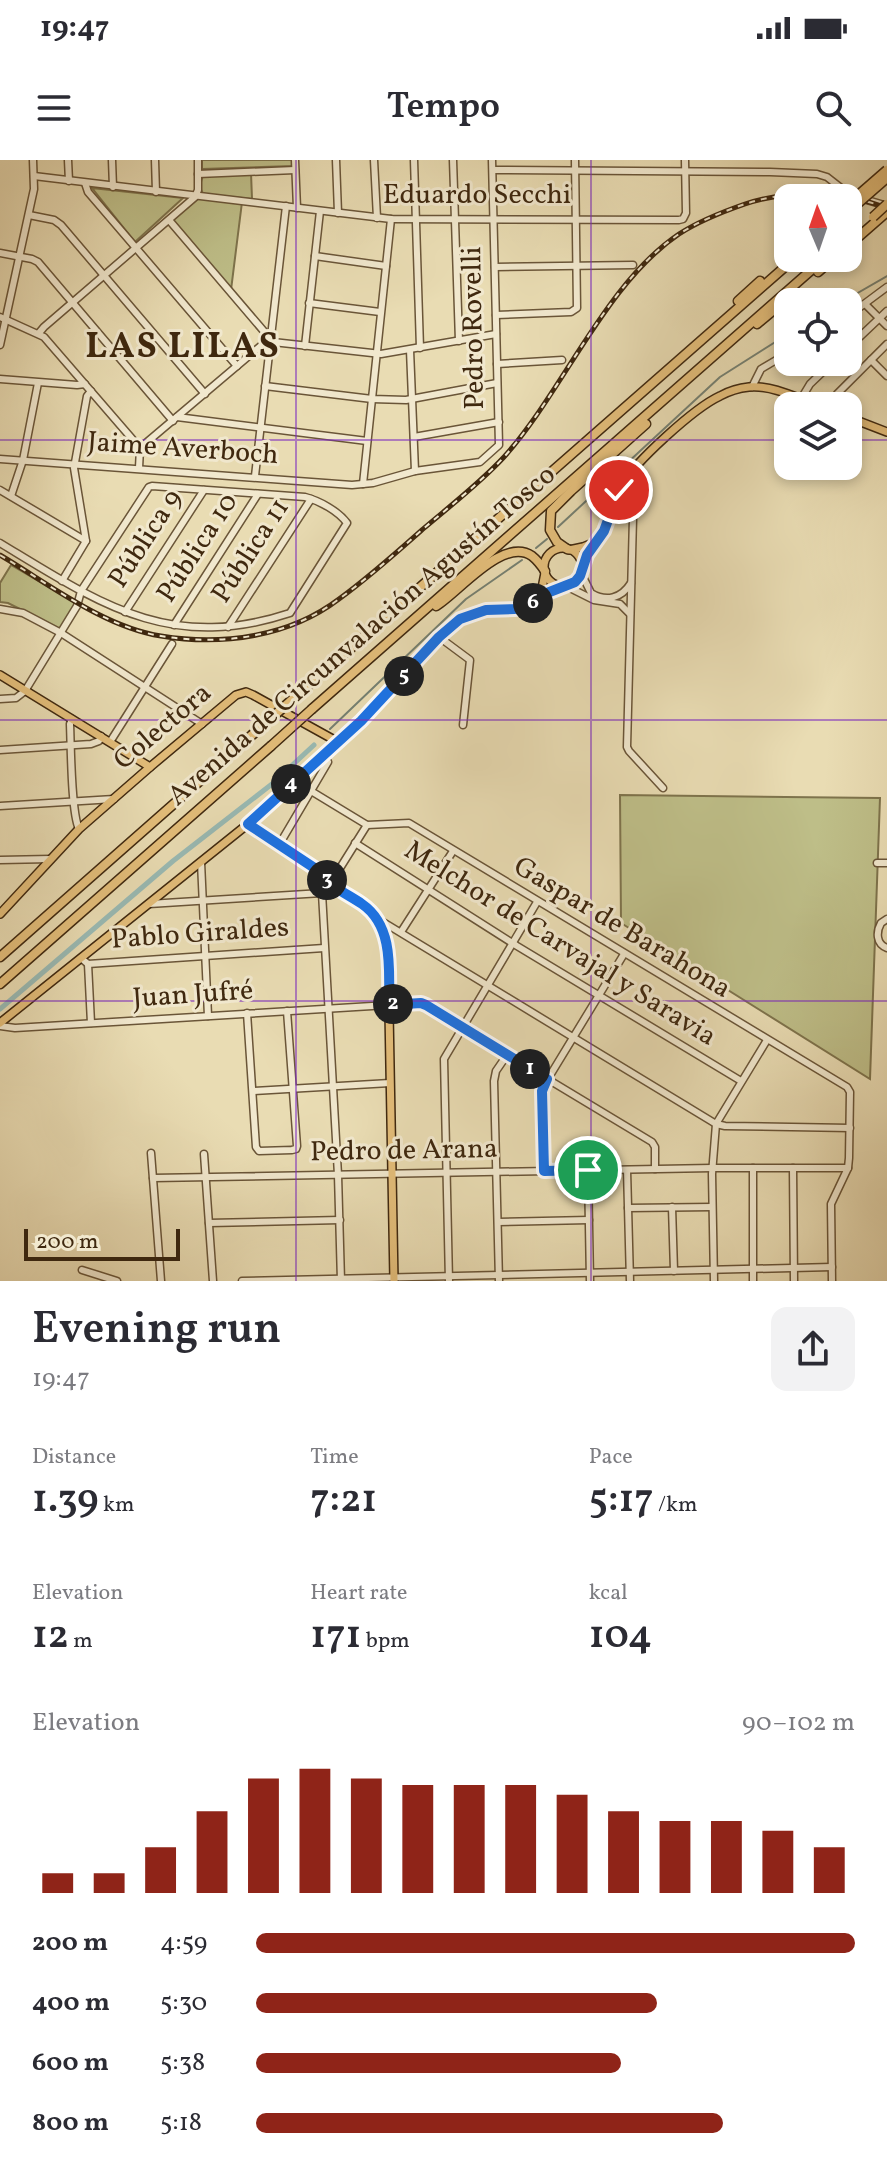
<!DOCTYPE html>
<html lang="en">
<head>
<meta charset="utf-8">
<style>
  :root { --surface:#fff; --page:#f2f2f3; --text:#2b2b33; --muted:#7c7c81; --accent:#8f2418 }
  body { margin:0; font-family:Vollkorn,serif; background:var(--page); color:var(--text); height:100vh; display:flex; flex-direction:column; font-size:30px; white-space:nowrap }
  * { box-sizing:border-box; margin:0 }
  p { font-size:26px; color:var(--muted) }
  .icon { flex:none; width:44px; height:44px; fill:none; stroke:currentColor; stroke-width:2; stroke-linecap:round; stroke-linejoin:round }
  .map { position:relative; height:1121px; overflow:hidden }
  .details { display:flex; flex-direction:column; background:var(--surface); flex:1 }
  .details>* { flex:none }
  .needle { width:52px; rotate:358deg }
  .fabs { position:absolute; left:774px; top:24px; display:grid; gap:16px }
  .fabs a { display:grid; place-items:center; width:88px; height:88px; border-radius:16px; background:var(--surface); box-shadow:0 4px 12px #0003; font-size:40px }
  .scale { position:absolute; left:24px; bottom:20px; width:156px; box-sizing:border-box; padding-left:8px; border:4px solid #3f280f; border-top:0; font-size:22px; line-height:28px; white-space:nowrap; color:#3f280f; -webkit-text-stroke:6px #f1e8ce; paint-order:stroke }
  .pin { position:absolute; display:grid; place-items:center; width:68px; height:68px; color:#fff; margin:-34px; border:4px solid #fff; border-radius:50%; box-shadow:0 2px 8px #0007 }
  .km { position:absolute; width:40px; height:40px; margin:-20px; border-radius:50%; background:#222; color:#fff; font-size:22px; line-height:40px; text-align:center }
  .round { display:grid; place-items:center; flex:none; width:84px; height:84px; border-radius:16px; background:var(--page) }
  .head { display:flex; align-items:center; justify-content:space-between; height:136px; padding:0 32px }
  h1 { font-size:44px; font-weight:600; line-height:60px }
  .stats { display:grid; grid-template-columns:repeat(3,1fr); gap:12px; height:136px; padding:8px 32px }
  .stats div { display:grid; align-content:center }
  .stats b { font-size:40px; font-weight:600 }
  .stats small { font-size:22px; font-weight:400 }
  .stats p { font-size:22px }
  .chart { height:224px; padding:16px 32px }
  .chart p { display:flex; justify-content:space-between }
  .chart svg { width:100%; height:144px; margin-top:8px; stroke:var(--accent); stroke-width:6 }
  ul { padding:0 32px; list-style:none; font-size:26px }
  li { display:grid; grid-template-columns:128px 96px 1fr; align-items:center; height:60px }
  li i { height:20px; border-radius:10px; background:var(--accent) }
  .status { display:flex; justify-content:space-between; align-items:center; height:56px; padding:0 40px; background:var(--surface); direction:ltr }
  .status svg { height:22px; fill:currentColor }
  header { display:flex; justify-content:space-between; align-items:center; height:104px; padding:0 32px; background:var(--surface); font-size:36px; font-weight:600 }
  .map>svg:first-child { display:block }
</style>
</head>
<body>
<div class="status"><b>19:47</b><svg viewBox="0 0 49 12"><path d="M0 12V9h3v3zM5 12V6h3v6zM10 12V3h3v9zM15 12V0h3v12zM26 1h20v11H26zM47 4h2v5h-2z"/></svg></div>
<header><svg class="icon" aria-label="menu" viewBox="0 0 24 24"><path d="M4 6h16M4 12h16M4 18h16"/></svg>Tempo<svg class="icon" aria-label="search" viewBox="0 0 24 24"><circle cx="10" cy="10" r="6"/><path d="M15 15l6 6"/></svg></header>
<div class="map">
<svg width="887" height="1121" viewBox="0 0 887 1121">
  <rect width="100%" height="100%" fill="#e9dcb3"/>
  <filter id="stains"><feTurbulence type="fractalNoise" baseFrequency=".0025" numOctaves="4"/><feColorMatrix values="0 0 0 0 .2 0 0 0 0 .09 0 0 0 0 .02 0 0 0 .5 -.17"/></filter>
  <radialGradient id="worn" r=".72"><stop offset=".6" stop-color="#630" stop-opacity="0"/><stop offset="1" stop-color="#630" stop-opacity=".3"/></radialGradient>
  <g fill="#bebe88" stroke="#7e734c" stroke-width="2">
    <path d="M202,0h90v6l-90,3z"/>
    <path d="M251,13l1,26 -49,-5c-4,-6 -3,-14 1,-19z"/>
    <path d="M92,28l91,10 -48,44z"/>
    <path d="M197,38l45,4 -11,88 -59,-71z"/>
    <path d="M11,405l65,38 -16,26 -52,-26 -8,-1v-19z"/>
    <path d="M620,635l260,3 -10,281 -249,-156z"/>
  </g>
  <g fill="none" stroke-linecap="round" stroke-linejoin="round">
    <g stroke="#758072" stroke-width="2">
      <path d="M842,142l45,-26"/>
      <path d="M558,367l162,-150 68,-43"/>
      <path d="M536,388l11,-9"/>
      <path d="M330,569l136,-130 56,-39"/>
    </g>
    <path stroke="#99bab4" stroke-width="5" d="M0,849l173,-148 99,-77 42,-39"/>
    <defs>
      <g id="minor">
        <path d="M68,0l1,21"/>
        <path d="M112,0l1,27"/>
        <path d="M155,0l1,32"/>
        <path d="M295,0l2,48"/>
        <path d="M336,0l2,53"/>
        <path d="M374,0l3,58"/>
        <path d="M414,0l6,188"/>
        <path d="M453,0l6,181"/>
        <path d="M493,10l277,2 47,2 10,3 23,18 37,11"/>
        <path d="M198,14l97,-4"/>
        <path d="M34,16l357,43 288,1 4,-1 3,-6 -1,-53"/>
        <path d="M85,23l3,9 149,174"/>
        <path d="M29,55l25,5 7,5 144,169"/>
        <path d="M169,60l104,122 108,12 115,-20"/>
        <path d="M0,93l32,6 6,3 135,159"/>
        <path d="M315,96l71,10"/>
        <path d="M495,107l138,-2"/>
        <path d="M309,143l71,9"/>
        <path d="M865,144l22,22"/>
        <path d="M496,155l75,-3 6,-4 -2,-148"/>
        <path d="M848,156l39,-29"/>
        <path d="M0,157l44,20 96,111"/>
        <path d="M39,173l5,-6 151,-130 3,-7v-30"/>
        <path d="M0,185l34,-156 -1,-29"/>
        <path d="M305,186l15,-135"/>
        <path d="M848,188l39,-37"/>
        <path d="M410,190l5,121"/>
        <path d="M871,200l16,16"/>
        <path d="M497,204l65,-4"/>
        <path d="M0,219l77,6 8,-1"/>
        <path d="M265,226l107,13 34,1 91,-17"/>
        <path d="M752,227l9,-18 27,-16"/>
        <path d="M801,239l9,-15 23,-22"/>
        <path d="M832,246l5,-12 50,-50"/>
        <path d="M177,257l190,24"/>
        <path d="M414,277l85,-15"/>
        <path d="M0,299l352,26 21,-2 42,-12 65,-9 19,-17 -7,-285"/>
        <path d="M139,308l1,-20 123,-104 7,-4"/>
        <path d="M255,316l31,-270"/>
        <path d="M634,320l-7,267 2,4 34,37"/>
        <path d="M363,324l28,-265"/>
        <path d="M0,330l86,51"/>
        <path d="M11,336l12,-36 15,-77"/>
        <path d="M0,383c99,60 169,110 290,70l57,-90c-9,-12 -27,-22 -42,-26l-153,-11 -3,1 -68,104 -4,15 -52,85 -9,7 -16,1"/>
        <path d="M581,413l10,20c15,9 30,6 40,-10"/>
        <path d="M62,421l24,-40 -12,-73 13,-72 4,-5"/>
        <path d="M566,426l28,14 26,4 10,10"/>
        <path d="M0,449l23,4 38,20 141,91"/>
        <path d="M125,452l79,-122"/>
        <path d="M174,465l84,-131"/>
        <path d="M228,467l83,-128"/>
        <path d="M439,477l31,23 -7,65"/>
        <path d="M72,559l-2,5c1,23 1,88 9,105"/>
        <path d="M110,582l62,-98"/>
        <path d="M0,590l91,-6 8,-3 2,-5"/>
        <path d="M311,631l56,34 42,-2 438,264 3,5 -1,66 -1,10 -17,36 1,77"/>
        <path d="M0,646l114,-7"/>
        <path d="M355,683l162,103 224,135"/>
        <path d="M279,685l49,-83"/>
        <path d="M0,700l51,-1"/>
        <path d="M201,702l7,154"/>
        <path d="M877,703h10"/>
        <path d="M149,744l173,-11"/>
        <path d="M378,759l338,205 9,2 125,2"/>
        <path d="M887,759l-6,4c-5,9 -5,21 6,25"/>
        <path d="M401,772l52,-81"/>
        <path d="M81,798l7,6 236,-16"/>
        <path d="M88,804l3,59"/>
        <path d="M247,853l9,134 3,4 33,-1 4,-1 1,-3 -10,-135"/>
        <path d="M0,866l15,2 406,-25 231,139 3,5v22"/>
        <path d="M253,931l137,-8"/>
        <path d="M151,993l10,128"/>
        <path d="M204,994l9,127"/>
        <path d="M793,1008l1,113"/>
        <path d="M588,1010l2,111"/>
        <path d="M627,1010l3,111"/>
        <path d="M544,1011l-1,-84 81,-133"/>
        <path d="M153,1018l559,-10h136"/>
        <path d="M672,1047l2,64"/>
        <path d="M628,1048l84,-1"/>
        <path d="M498,1062l91,-2"/>
        <path d="M209,1063l131,-3"/>
        <path d="M82,1110l35,11"/>
        <path d="M242,1121l590,-14"/>
        <path d="M341,1121l-3,-106 -16,-282 8,-9 37,-59"/>
        <path d="M449,1121l-5,-222 93,-157"/>
        <path d="M499,1121l-5,-200 2,-10 11,-16"/>
        <path d="M714,1121l-2,-107 4,-50 51,-84"/>
        <path d="M753,1121v-113"/>
      </g>
      <g id="major">
        <path d="M848,257l39,15"/>
        <circle cx="563" cy="407" r="19"/>
        <path d="M569,390l14,-3 12,-5"/>
        <path d="M582,409c5,-15 14,-24 21,-37 8,-15 9,-31 18,-46 14,-24 73,-78 99,-90 9,-5 19,-8 29,-9 24,-2 48,11 70,19"/>
        <path d="M536,439l6,-11 3,-15"/>
        <path d="M0,515l150,92"/>
        <path d="M248,664l74,49 8,11 34,21 14,14 7,20 3,19 6,323"/>
        <path d="M0,754l79,-85 71,-62 86,-72 10,-3 7,3 85,47"/>
        <path d="M0,863l248,-199 113,-103 91,-96 17,-11 9,-2 48,-5 36,-21"/>
      </g>
      <g id="highway">
        <path d="M848,86l39,-34"/>
        <path d="M818,112l16,-14"/>
        <path d="M738,141l22,-20"/>
        <path d="M757,164l36,-30"/>
        <path d="M567,389l-10,-7 -7,-12 1,-19 20,-20 75,-67"/>
        <path d="M436,446c23,-14 67,-70 96,-50 5,4 9,9 13,15"/>
        <path d="M294,538l501,-440"/>
        <path d="M312,549l513,-451"/>
        <path d="M0,797l252,-222"/>
        <path d="M0,824l271,-238"/>
      </g>
    </defs>
    <use href="#minor" stroke="#6a5538" stroke-width="9"/>
    <use href="#major" stroke="#3f280f" stroke-width="10"/>
    <use href="#highway" stroke="#3f280f" stroke-width="11"/>
    <use href="#minor" stroke="#f1e8ce" stroke-width="6"/>
    <use href="#major" stroke="#e4be7a" stroke-width="7"/>
    <use href="#highway" stroke="#e4be7a" stroke-width="8"/>
    <defs>
      <path id="rail" d="M0,395c49,29 104,72 161,81 61,10 128,1 178,-37 29,-21 57,-46 84,-70 27,-23 57,-46 81,-72 60,-67 101,-173 175,-223 20,-13 43,-22 66,-30 46,-15 97,-13 142,4"/>
    </defs>
    <use href="#rail" stroke="#3f280f" stroke-width="5"/>
    <use href="#rail" stroke="#f1e8ce" stroke-width="2" stroke-dasharray="6" stroke-linecap="butt"/>
    <defs>
      <g id="highway-bridge">
        <path d="M848,44l39,-34"/>
        <path d="M848,52l39,-34"/>
        <path d="M873,57l14,-13"/>
        <path d="M252,575l42,-37"/>
        <path d="M271,586l41,-37"/>
      </g>
    </defs>
    <use href="#highway-bridge" stroke="#3f280f" stroke-width="11" stroke-linecap="butt"/>
    <use href="#highway-bridge" stroke="#e4be7a" stroke-width="8"/>
  </g>
  <g fill="none" stroke-linecap="round" stroke-linejoin="round">
    <defs>
      <path id="route" d="M588,1010l-44,1 -2,-80 5,-12 -121,-74 -5,-2 -32,2c0,-35 5,-79 -27,-101 -16,-11 -29,-15 -40,-31l-74,-49 113,-103 78,-84 21,-18 26,-9 28,-1 12,-2 21,-14 28,-11 5,-6 7,-21 17,-24 15,-41"/>
    </defs>
    <use href="#route" stroke="#fff" stroke-width="16"/>
    <use href="#route" stroke="#1a73e8" stroke-width="10"/>
  </g>
  <path fill="none" stroke="#7b2cbf" stroke-width="2" stroke-opacity="0.55" d="M296,0v1121M591,0v1121M0,280h788M848,280h39M0,560h887M0,841h887"/>
  <g text-anchor="middle" dominant-baseline="central" stroke-width="6" stroke-linejoin="round" paint-order="stroke">
    <g font-size="28" fill="#3f280f" stroke="#f1e8ce">
      <text x="477" y="35">Eduardo Secchi</text>
      <text transform="translate(474 168) rotate(-91)">Pedro Rovelli</text>
      <text transform="translate(183 289) rotate(4)">Jaime Averboch</text>
      <text transform="translate(146 379) rotate(-57)">Pública 9</text>
      <text transform="translate(198 388) rotate(-57)">Pública 10</text>
      <text transform="translate(251 391) rotate(-57)">Pública 11</text>
      <text transform="translate(362 476) rotate(-41)">Avenida de Circunvalación Agustín Tosco</text>
      <text transform="translate(163 567) rotate(-40)">Colectora</text>
      <text transform="translate(622 768) rotate(31)">Gaspar de Barahona</text>
      <text transform="translate(200 774) rotate(-4)">Pablo Giraldes</text>
      <text transform="translate(560 784) rotate(32)">Melchor de Carvajal y Saravia</text>
      <text transform="translate(193 835) rotate(-4)">Juan Jufré</text>
      <text transform="translate(404 991) rotate(-1)">Pedro de Arana</text>
    </g>
    <g font-size="36" font-weight="bold" letter-spacing="2" fill="#3f280f" stroke="#f1e8ce">
      <text x="183" y="188">LAS LILAS</text>
    </g>
  </g>
  <rect width="100%" height="100%" filter="url(#stains)"/>
  <rect width="100%" height="100%" fill="url(#worn)"/>
</svg>
<div class="fabs">
<a><svg class="needle" viewBox="-14 -14 28 28"><path d="M0-13l5 13h-10z" fill="#e53935"/><path d="M0 13l5-13h-10z" fill="#7c7c81"/></svg></a>
<a><svg class="icon" aria-label="locate" viewBox="0 0 24 24"><circle cx="12" cy="12" r="6"/><path d="M12 2v4M12 18v4M2 12h4M18 12h4"/></svg></a>
<a><svg class="icon" aria-label="layers" viewBox="0 0 24 24"><path d="M12 4l9 5-9 5-9-5zM3 14l9 5 9-5"/></svg></a>
</div>
<div class="scale">200 m</div>
<div class="pin" style="left:588px;top:1010px;background:#1e9e55"><svg class="icon" aria-label="arrive" viewBox="0 0 24 24"><path d="M6 21V4h12l-3 4 3 4H6"/></svg></div>
<div class="pin" style="left:619px;top:330px;background:#d93025"><svg class="icon" aria-label="check" viewBox="0 0 24 24"><path d="M5 12l5 5 9-10"/></svg></div>
<b class="km" style="left:530px;top:909px">1</b>
<b class="km" style="left:393px;top:844px">2</b>
<b class="km" style="left:327px;top:720px">3</b>
<b class="km" style="left:291px;top:624px">4</b>
<b class="km" style="left:404px;top:516px">5</b>
<b class="km" style="left:533px;top:443px">6</b>
</div>
<section class="details">
<div class="head"><div><h1>Evening run</h1><p>19:47</p></div><a class="round"><svg class="icon" aria-label="share" viewBox="0 0 24 24"><path d="M12 15V3M7 8l5-5 5 5M5 13v7h14v-7"/></svg></a></div>
<div class="stats">
<div><p>Distance</p><b>1.39<small> km</small></b></div>
<div><p>Time</p><b>7:21</b></div>
<div><p>Pace</p><b>5:17<small> /km</small></b></div>
</div>
<div class="stats">
<div><p>Elevation</p><b>12<small> m</small></b></div>
<div><p>Heart rate</p><b>171<small> bpm</small></b></div>
<div><p>kcal</p><b>104</b></div>
</div>
<div class="chart"><p><span>Elevation</span>90–102 m</p>
<svg viewBox="0 0 160 44" preserveAspectRatio="none"><path d="M5 44V38M15 44V38M25 44V30M35 44V19M45 44V9M55 44V6M65 44V9M75 44V11M85 44V11M95 44V11M105 44V14M115 44V19M125 44V22M135 44V22M145 44V25M155 44V30"/></svg>
</div>
<ul>
<li><b>200 m</b>4:59<i style="width:100%"></i></li>
<li><b>400 m</b>5:30<i style="width:67%"></i></li>
<li><b>600 m</b>5:38<i style="width:61%"></i></li>
<li><b>800 m</b>5:18<i style="width:78%"></i></li>
</ul>
</section>
</body>
</html>
